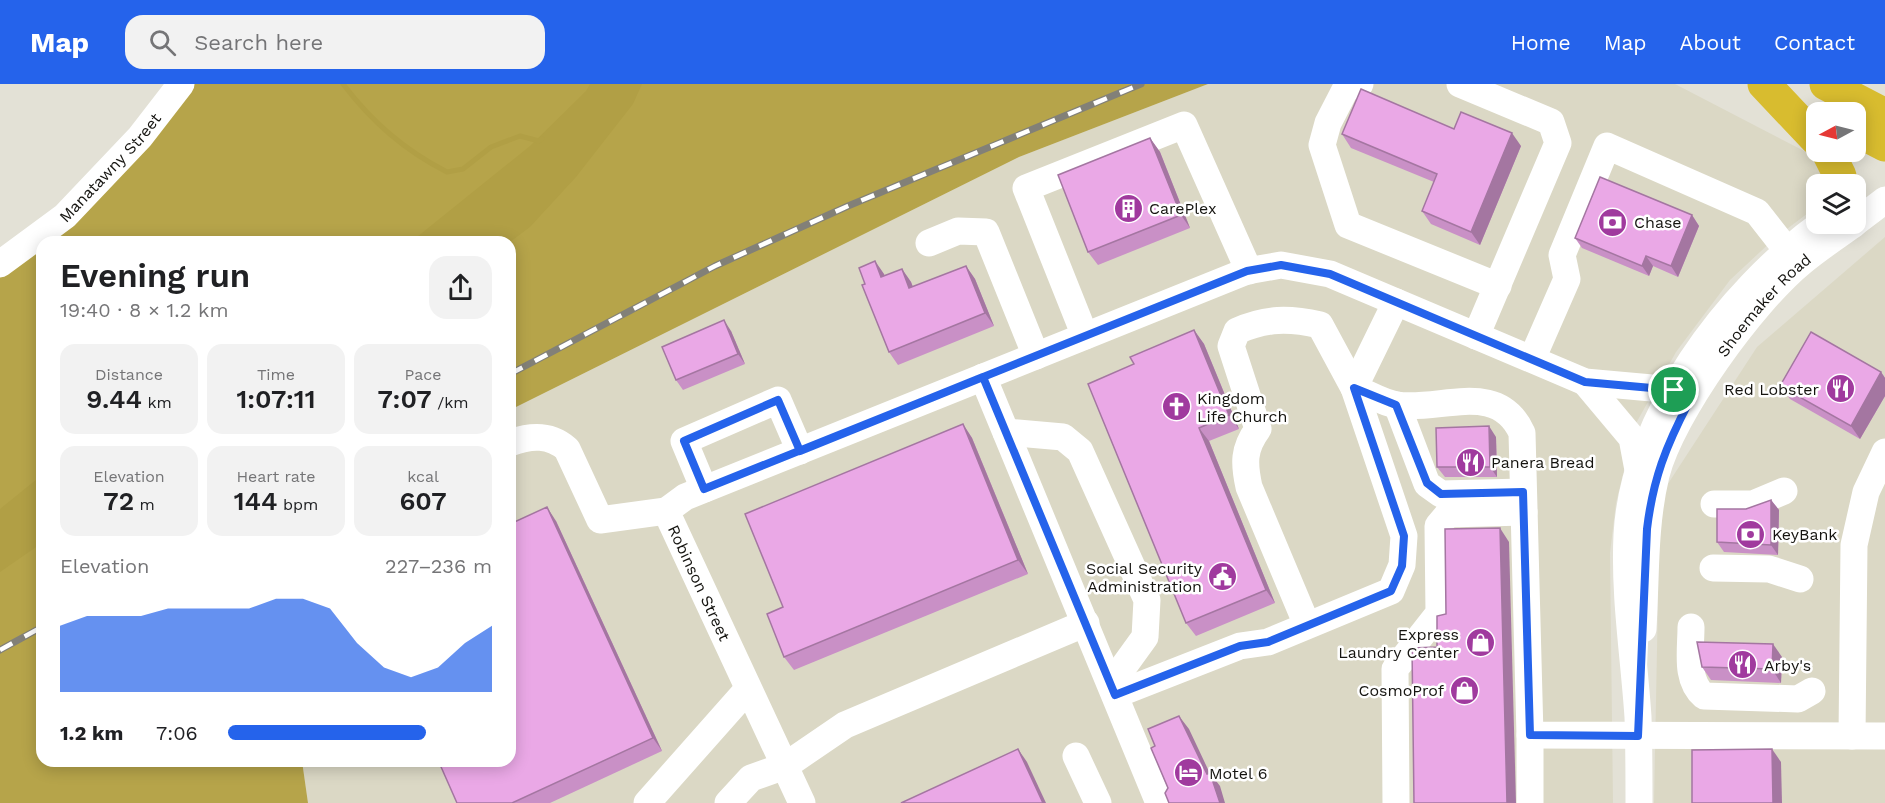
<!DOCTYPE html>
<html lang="en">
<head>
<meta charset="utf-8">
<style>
  :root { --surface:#fff; --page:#f2f2f2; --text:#202124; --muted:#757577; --accent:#2563eb }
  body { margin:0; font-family:"Work Sans",sans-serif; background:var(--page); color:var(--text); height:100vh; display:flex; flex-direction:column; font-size:22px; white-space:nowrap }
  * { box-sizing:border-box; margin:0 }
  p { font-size:20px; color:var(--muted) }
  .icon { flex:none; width:33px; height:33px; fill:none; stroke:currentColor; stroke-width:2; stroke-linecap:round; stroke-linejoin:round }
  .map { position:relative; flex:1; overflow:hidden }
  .details { position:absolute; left:36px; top:152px; width:480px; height:531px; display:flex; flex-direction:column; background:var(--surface); border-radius:18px; box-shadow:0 3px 15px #0003 }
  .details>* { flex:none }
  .needle { width:39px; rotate:263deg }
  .tools { position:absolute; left:1806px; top:18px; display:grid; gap:12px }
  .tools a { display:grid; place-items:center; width:60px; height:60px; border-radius:12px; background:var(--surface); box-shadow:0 3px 15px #0003; font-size:30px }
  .pin { position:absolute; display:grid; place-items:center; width:51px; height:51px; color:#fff; margin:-26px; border:3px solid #fff; border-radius:50%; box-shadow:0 2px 6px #0007 }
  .round { display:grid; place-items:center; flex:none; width:63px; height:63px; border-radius:18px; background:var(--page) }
  .headline { display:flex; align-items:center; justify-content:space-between; height:102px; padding:0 24px }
  h1 { font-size:33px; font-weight:600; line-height:45px }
  .figures { display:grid; grid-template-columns:repeat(3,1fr); gap:9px; height:102px; padding:6px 24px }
  .figures div { display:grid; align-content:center; border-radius:15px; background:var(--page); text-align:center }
  .figures b { font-size:26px; font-weight:600 }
  .figures small { font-size:16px; font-weight:400 }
  .figures p { font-size:16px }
  .chart { height:168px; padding:12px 24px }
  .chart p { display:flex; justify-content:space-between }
  .chart svg { width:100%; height:108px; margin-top:6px; fill:var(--accent); opacity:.7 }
  ul { padding:0 24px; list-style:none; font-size:20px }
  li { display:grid; grid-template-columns:96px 72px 1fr; align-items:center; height:45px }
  li i { height:15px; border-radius:8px; background:var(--accent) }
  header { display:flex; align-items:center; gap:36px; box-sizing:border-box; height:84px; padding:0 30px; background:var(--accent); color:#fff }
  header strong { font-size:28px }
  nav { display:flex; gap:33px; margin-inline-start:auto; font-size:21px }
  .search { width:420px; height:54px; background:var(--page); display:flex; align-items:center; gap:15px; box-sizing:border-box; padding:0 21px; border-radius:18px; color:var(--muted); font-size:22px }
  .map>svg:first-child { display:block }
</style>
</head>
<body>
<header>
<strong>Map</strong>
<div class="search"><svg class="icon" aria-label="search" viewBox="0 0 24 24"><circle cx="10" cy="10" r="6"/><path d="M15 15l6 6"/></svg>Search here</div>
<nav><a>Home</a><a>Map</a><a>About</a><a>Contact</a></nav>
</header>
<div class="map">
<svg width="1885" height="719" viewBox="0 0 1885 719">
  <rect width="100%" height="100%" fill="#e3e1d6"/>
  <g fill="#dbd8c5">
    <path d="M1208,0h467l135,70 9,7 8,23h-11v23l-41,31 -45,42 -54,72 -41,73 -19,78 -6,50 3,250h-1305l-6,-42 208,-1v-350l509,-253z"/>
    <path d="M1885,153v566h-231l6,-307 97,-149z"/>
  </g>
  <path fill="#b6a44a" d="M181,0h1027l-189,73 -509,253v-168h-468v518l260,1 6,42h-308v-547l140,-119z"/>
  <g fill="#b19f45">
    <path d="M590,0h52l-9,20 -57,73 -46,50 -20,15 -98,-1 118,-95 56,-55z"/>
    <path d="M42,391v68l-42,29v-63z"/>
  </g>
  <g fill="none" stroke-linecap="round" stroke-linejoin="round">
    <path stroke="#b19f45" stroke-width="5" d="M343,0c29,38 61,66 104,88l16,-3 28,-22 29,-11 19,5 3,-2"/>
    <g stroke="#fff" stroke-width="27">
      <path d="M1360,0l-14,4 -18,35 -6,22 26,80 150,61"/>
      <path d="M1460,0l91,38 7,21 -82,193"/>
      <path d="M1856,138l29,-22"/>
      <path d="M929,159l29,-12 28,1 50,124"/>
      <path id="s1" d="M0,180l65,-48 75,-79 41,-53"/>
      <path d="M1085,252l-59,-148 158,-63 65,146"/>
      <path d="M1532,275l35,-80 -5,-24 45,-109 150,66 29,37"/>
      <path d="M983,293l176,426"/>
      <path d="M1585,298l47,56 6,32"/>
      <path d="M1397,321l30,79 14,10 82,-2"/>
      <path d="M1006,348l57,5 17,14 67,149 -2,37 -34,47"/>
      <path d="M510,359c21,-8 40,-9 57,6l33,71 66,-9"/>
      <path d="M704,405l-20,-48 94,-41 22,51"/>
      <path d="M1714,420h39l31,-13"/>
      <path d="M1713,484l56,1 31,10"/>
      <path d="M1307,541l-58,-138c-5,-23 -6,-38 9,-58l-27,-83 6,-15c29,-13 52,-13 83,-6l34,63c13,5 29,15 43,17 45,6 101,-25 125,28l8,302 355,1"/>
      <path d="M1691,543c0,24 -6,53 13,69l94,3 14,-8"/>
      <path id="s2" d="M1643,545c3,-52 1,-104 13,-154 16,-62 97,-173 146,-213 17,-14 35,-26 52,-38"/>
      <path d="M1115,611l125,-49 28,-4 123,-51 11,-26 2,-29 -50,-148 42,-86"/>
      <path d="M1530,651v68"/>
      <path d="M1852,652l2,-191 12,-53 19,-40"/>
      <path d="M1076,672l22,47"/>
      <path d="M647,719l101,-114"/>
      <path d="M728,719l23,-25 34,-12 60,-41 241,-102"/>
      <path d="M802,719l-136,-292 19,-14 562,-226 34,-6 49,9 255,108 89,8 15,12"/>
      <path d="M1396,719l-1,-134 44,-56 -1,-87 10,-12 76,-2"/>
      <path d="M1639,719c0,-29 0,-58 -1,-86 -4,-61 -14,-121 -11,-182 6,-118 101,-244 194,-311"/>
    </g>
    <g stroke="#d8bc2f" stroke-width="33">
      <path d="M1764,0l52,55"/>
      <path d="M1826,0l59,31"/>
      <path d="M1856,46l29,15"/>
      <path d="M1828,68l12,24 -1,8"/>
    </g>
    <defs>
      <g id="rail">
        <path d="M510,290l205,-108 133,-60 293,-122"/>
        <path d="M0,566l42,-23"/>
      </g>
    </defs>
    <use href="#rail" stroke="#828078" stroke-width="7"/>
    <use href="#rail" stroke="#fff" stroke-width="4.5" stroke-dasharray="14" stroke-linecap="butt"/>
  </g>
  <g fill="#c990c6">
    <path d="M1454,45l67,17 -41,99 -49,-21 -9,-13 12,-29 -83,-34 -9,-14z"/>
    <path d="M1150,54l10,14 30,76 -92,37 -10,-13z"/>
    <path d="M1692,131l7,11 -21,51 -25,-11 -4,10 -67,-28 -7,-10z"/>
    <path d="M875,177l10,15 17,-7 9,13 2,5 53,-21 9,13 19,47 -96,39 -9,-13 -24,-68z"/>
    <path d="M1194,246l10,14 35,85 -30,12 66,162 -79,33 -10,-13 -52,-259z"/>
    <path d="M731,247l14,33 -62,26 -7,-10z"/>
    <path d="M1881,288l4,6v18l-25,43 -70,-40 -10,-13z"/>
    <path d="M963,340l9,14 56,136 -234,96 -10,-13 -1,-50z"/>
    <path d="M1496,353l1,40h-52l-8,-10z"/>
    <path d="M1771,416l8,10 -1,45 -54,-3 -7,-10 29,-33z"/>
    <path d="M556,437l106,230 -112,52h-93z"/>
    <path d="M1782,573l-1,26 -70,-3 -9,-13z"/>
  </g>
  <g fill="#a476a1">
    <path d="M1512,49l9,13 -41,99 -9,-13z"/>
    <path d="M1150,54l10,14 30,76 -9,-13z"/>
    <path d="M1692,131l7,11 -21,51 -7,-11z"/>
    <path d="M1646,172l7,10 -4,10 -7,-10z"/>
    <path d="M875,177l9,13 6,16 -9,-13z"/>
    <path d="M966,182l9,13 19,47 -9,-13z"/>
    <path d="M902,185l9,13 7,19 -9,-13z"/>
    <path d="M724,236l7,11 14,33 -7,-10z"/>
    <path d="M1194,246l10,14 35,85 -10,-14z"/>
    <path d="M1881,288l4,6v18l-25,43 -9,-13z"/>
    <path d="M963,340l9,14 56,136 -10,-14z"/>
    <path d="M1489,342l7,11 1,40 -7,-10z"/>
    <path d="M1199,344l10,13 66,162 -9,-13z"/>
    <path d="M1771,416l8,10 -1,45 -7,-10z"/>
    <path d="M547,423l9,14 106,230 -9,-13z"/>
    <path d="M1500,444l9,14 7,261h-9z"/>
    <path d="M1773,560l9,13 -1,26 -9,-14z"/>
    <path d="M1179,632l10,13 24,51 -3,-7 10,13 5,17h-5z"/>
    <path d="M1018,665l9,13 19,41h-3z"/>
    <path d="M1772,665l9,13 1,41h-9z"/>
  </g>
  <g fill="#eaa8e6" stroke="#a476a1" stroke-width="1.5">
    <path d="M1361,5l93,40 7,-17 51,21 -41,99 -49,-21 15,-37 -95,-40z"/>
    <path d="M1150,54l31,77 -93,37 -30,-77z"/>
    <path d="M1600,93l92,38 -21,51 -25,-10 -4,10 -67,-28z"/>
    <path d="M875,177l6,16 21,-8 7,19 57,-22 19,47 -96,39 -27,-67 3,-1 -6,-16z"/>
    <path d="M724,236l14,34 -62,26 -14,-33z"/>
    <path d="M1194,246l35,85 -30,13 67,162 -80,33 -98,-239 46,-20 -4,-7z"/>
    <path d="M1811,248l70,40 -30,54 -71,-40z"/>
    <path d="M963,340l55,136 -234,97 -17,-43 16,-7 -38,-93z"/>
    <path d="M1489,342l1,41h-53l-1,-39z"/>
    <path d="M1771,416v45l-54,-3v-33h29z"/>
    <path d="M547,423l106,231 -141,65h-55l-19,-43h72v-236z"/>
    <path d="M1500,444l7,275h-93l-2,-155 25,-1v-31l9,-2 -1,-85z"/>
    <path d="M1697,558l76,2 -1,25 -70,-2z"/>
    <path d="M1179,632l28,58 3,-1 10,30h-51l-4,-10 3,-5 -17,-40 4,-2 -7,-17z"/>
    <path d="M1018,665l25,54h-142z"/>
    <path d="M1772,665l1,54h-81v-53z"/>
  </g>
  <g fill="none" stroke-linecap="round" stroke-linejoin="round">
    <defs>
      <path id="route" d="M1674,306l-89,-8 -255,-108 -49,-9 -34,6c-181,73 -362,146 -543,218l-20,-48 94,-41 22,51 183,-74 132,318 125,-49 28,-4 123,-51 11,-25 2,-30 -50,-148 42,17 31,78 14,11 82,-2 7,243 108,1 9,-207c6,-50 19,-83 42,-127l-15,-12"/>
    </defs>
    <use href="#route" stroke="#fff" stroke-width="12"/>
    <use href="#route" stroke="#2563eb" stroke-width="8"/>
  </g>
  <defs>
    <symbol id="building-disc" viewBox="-11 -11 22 22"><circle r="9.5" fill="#a03a9e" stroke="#fff"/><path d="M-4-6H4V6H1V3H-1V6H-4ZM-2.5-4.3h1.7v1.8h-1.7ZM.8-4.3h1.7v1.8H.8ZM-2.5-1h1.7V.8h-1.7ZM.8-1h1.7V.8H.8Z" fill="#fff"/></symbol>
    <symbol id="bank-disc" viewBox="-11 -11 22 22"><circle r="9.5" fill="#a03a9e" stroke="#fff"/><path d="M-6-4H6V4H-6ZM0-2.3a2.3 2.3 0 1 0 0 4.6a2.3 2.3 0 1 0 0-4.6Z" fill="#fff"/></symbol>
    <symbol id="restaurant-disc" viewBox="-11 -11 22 22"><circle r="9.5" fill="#a03a9e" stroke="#fff"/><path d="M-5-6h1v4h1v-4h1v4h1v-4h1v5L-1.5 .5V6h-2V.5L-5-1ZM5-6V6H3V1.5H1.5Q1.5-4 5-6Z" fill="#fff"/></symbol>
    <symbol id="church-disc" viewBox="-11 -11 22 22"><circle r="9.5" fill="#a03a9e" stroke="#fff"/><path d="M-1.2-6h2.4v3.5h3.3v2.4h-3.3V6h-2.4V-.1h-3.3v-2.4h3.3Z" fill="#fff"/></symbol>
    <symbol id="civic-disc" viewBox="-11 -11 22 22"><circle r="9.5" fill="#a03a9e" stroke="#fff"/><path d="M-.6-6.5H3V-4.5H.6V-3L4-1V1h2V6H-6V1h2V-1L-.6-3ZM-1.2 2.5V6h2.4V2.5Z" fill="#fff"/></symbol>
    <symbol id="shop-disc" viewBox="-11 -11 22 22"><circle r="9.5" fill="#a03a9e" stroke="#fff"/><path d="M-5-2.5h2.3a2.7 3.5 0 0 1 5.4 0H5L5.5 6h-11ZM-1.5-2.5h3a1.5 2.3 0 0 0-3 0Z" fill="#fff"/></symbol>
    <symbol id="hotel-disc" viewBox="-11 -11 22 22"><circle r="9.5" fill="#a03a9e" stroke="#fff"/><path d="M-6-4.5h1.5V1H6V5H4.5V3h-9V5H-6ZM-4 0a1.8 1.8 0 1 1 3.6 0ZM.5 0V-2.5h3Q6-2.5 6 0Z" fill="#fff"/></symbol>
  </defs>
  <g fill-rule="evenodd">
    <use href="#building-disc" x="1112" y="108" width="33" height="33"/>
    <use href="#bank-disc" x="1596" y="122" width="33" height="33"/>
    <use href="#restaurant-disc" x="1824" y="288" width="33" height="33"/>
    <use href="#church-disc" x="1160" y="306" width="33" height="33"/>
    <use href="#restaurant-disc" x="1454" y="362" width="33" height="33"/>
    <use href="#bank-disc" x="1734" y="434" width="33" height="33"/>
    <use href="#civic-disc" x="1206" y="476" width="33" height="33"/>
    <use href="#shop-disc" x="1464" y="542" width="33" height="33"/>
    <use href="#restaurant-disc" x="1726" y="564" width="33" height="33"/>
    <use href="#shop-disc" x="1448" y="590" width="33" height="33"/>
    <use href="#hotel-disc" x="1172" y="672" width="33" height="33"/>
  </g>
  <g text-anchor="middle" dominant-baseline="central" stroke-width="5" stroke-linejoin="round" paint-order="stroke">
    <g font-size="16" fill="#151410" stroke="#fff">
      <text stroke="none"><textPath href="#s1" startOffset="147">Manatawny Street</textPath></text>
      <text stroke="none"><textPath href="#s2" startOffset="358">Shoemaker Road</textPath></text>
      <text transform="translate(699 499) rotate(65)">Robinson Street</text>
    </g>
    <g font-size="16" fill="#151410" stroke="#fff" text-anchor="start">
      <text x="1149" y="124">CarePlex</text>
      <text x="1634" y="138">Chase</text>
      <text x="1819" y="305" text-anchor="end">Red Lobster</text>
      <text x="1197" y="314">Kingdom<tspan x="1197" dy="18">Life Church</tspan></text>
      <text x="1491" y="378">Panera Bread</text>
      <text x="1772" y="450">KeyBank</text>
      <text x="1202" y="484" text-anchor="end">Social Security<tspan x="1202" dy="18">Administration</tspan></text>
      <text x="1459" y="550" text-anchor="end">Express<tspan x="1459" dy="18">Laundry Center</tspan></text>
      <text x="1764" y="581">Arby's</text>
      <text x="1444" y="606" text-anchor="end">CosmoProf</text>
      <text x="1209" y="689">Motel 6</text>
    </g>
  </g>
</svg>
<div class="tools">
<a><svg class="needle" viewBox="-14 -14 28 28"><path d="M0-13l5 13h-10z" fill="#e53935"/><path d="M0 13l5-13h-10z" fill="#757577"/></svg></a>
<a><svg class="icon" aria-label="layers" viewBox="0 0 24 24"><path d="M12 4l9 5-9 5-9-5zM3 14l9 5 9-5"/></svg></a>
</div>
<div class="pin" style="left:1674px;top:306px;background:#1e9e55"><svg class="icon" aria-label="arrive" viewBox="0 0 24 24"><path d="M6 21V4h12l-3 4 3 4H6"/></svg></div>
<section class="details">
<div class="headline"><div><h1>Evening run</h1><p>19:40 · 8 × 1.2 km</p></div><a class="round"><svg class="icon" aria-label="share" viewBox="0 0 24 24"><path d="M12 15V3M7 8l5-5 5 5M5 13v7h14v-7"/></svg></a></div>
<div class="figures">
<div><p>Distance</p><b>9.44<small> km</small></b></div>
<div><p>Time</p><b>1:07:11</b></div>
<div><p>Pace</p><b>7:07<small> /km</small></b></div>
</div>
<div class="figures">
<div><p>Elevation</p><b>72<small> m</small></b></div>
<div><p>Heart rate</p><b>144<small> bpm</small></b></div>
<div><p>kcal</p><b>607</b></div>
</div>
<div class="chart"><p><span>Elevation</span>227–236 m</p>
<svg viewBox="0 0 160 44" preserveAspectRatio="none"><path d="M0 44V17L10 13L20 13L30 13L40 10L50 10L60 10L70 10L80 6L90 6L100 10L110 24L120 34L130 38L140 34L150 24L160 17V44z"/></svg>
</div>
<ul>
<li><b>1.2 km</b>7:06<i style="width:75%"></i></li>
</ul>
</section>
</div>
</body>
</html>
